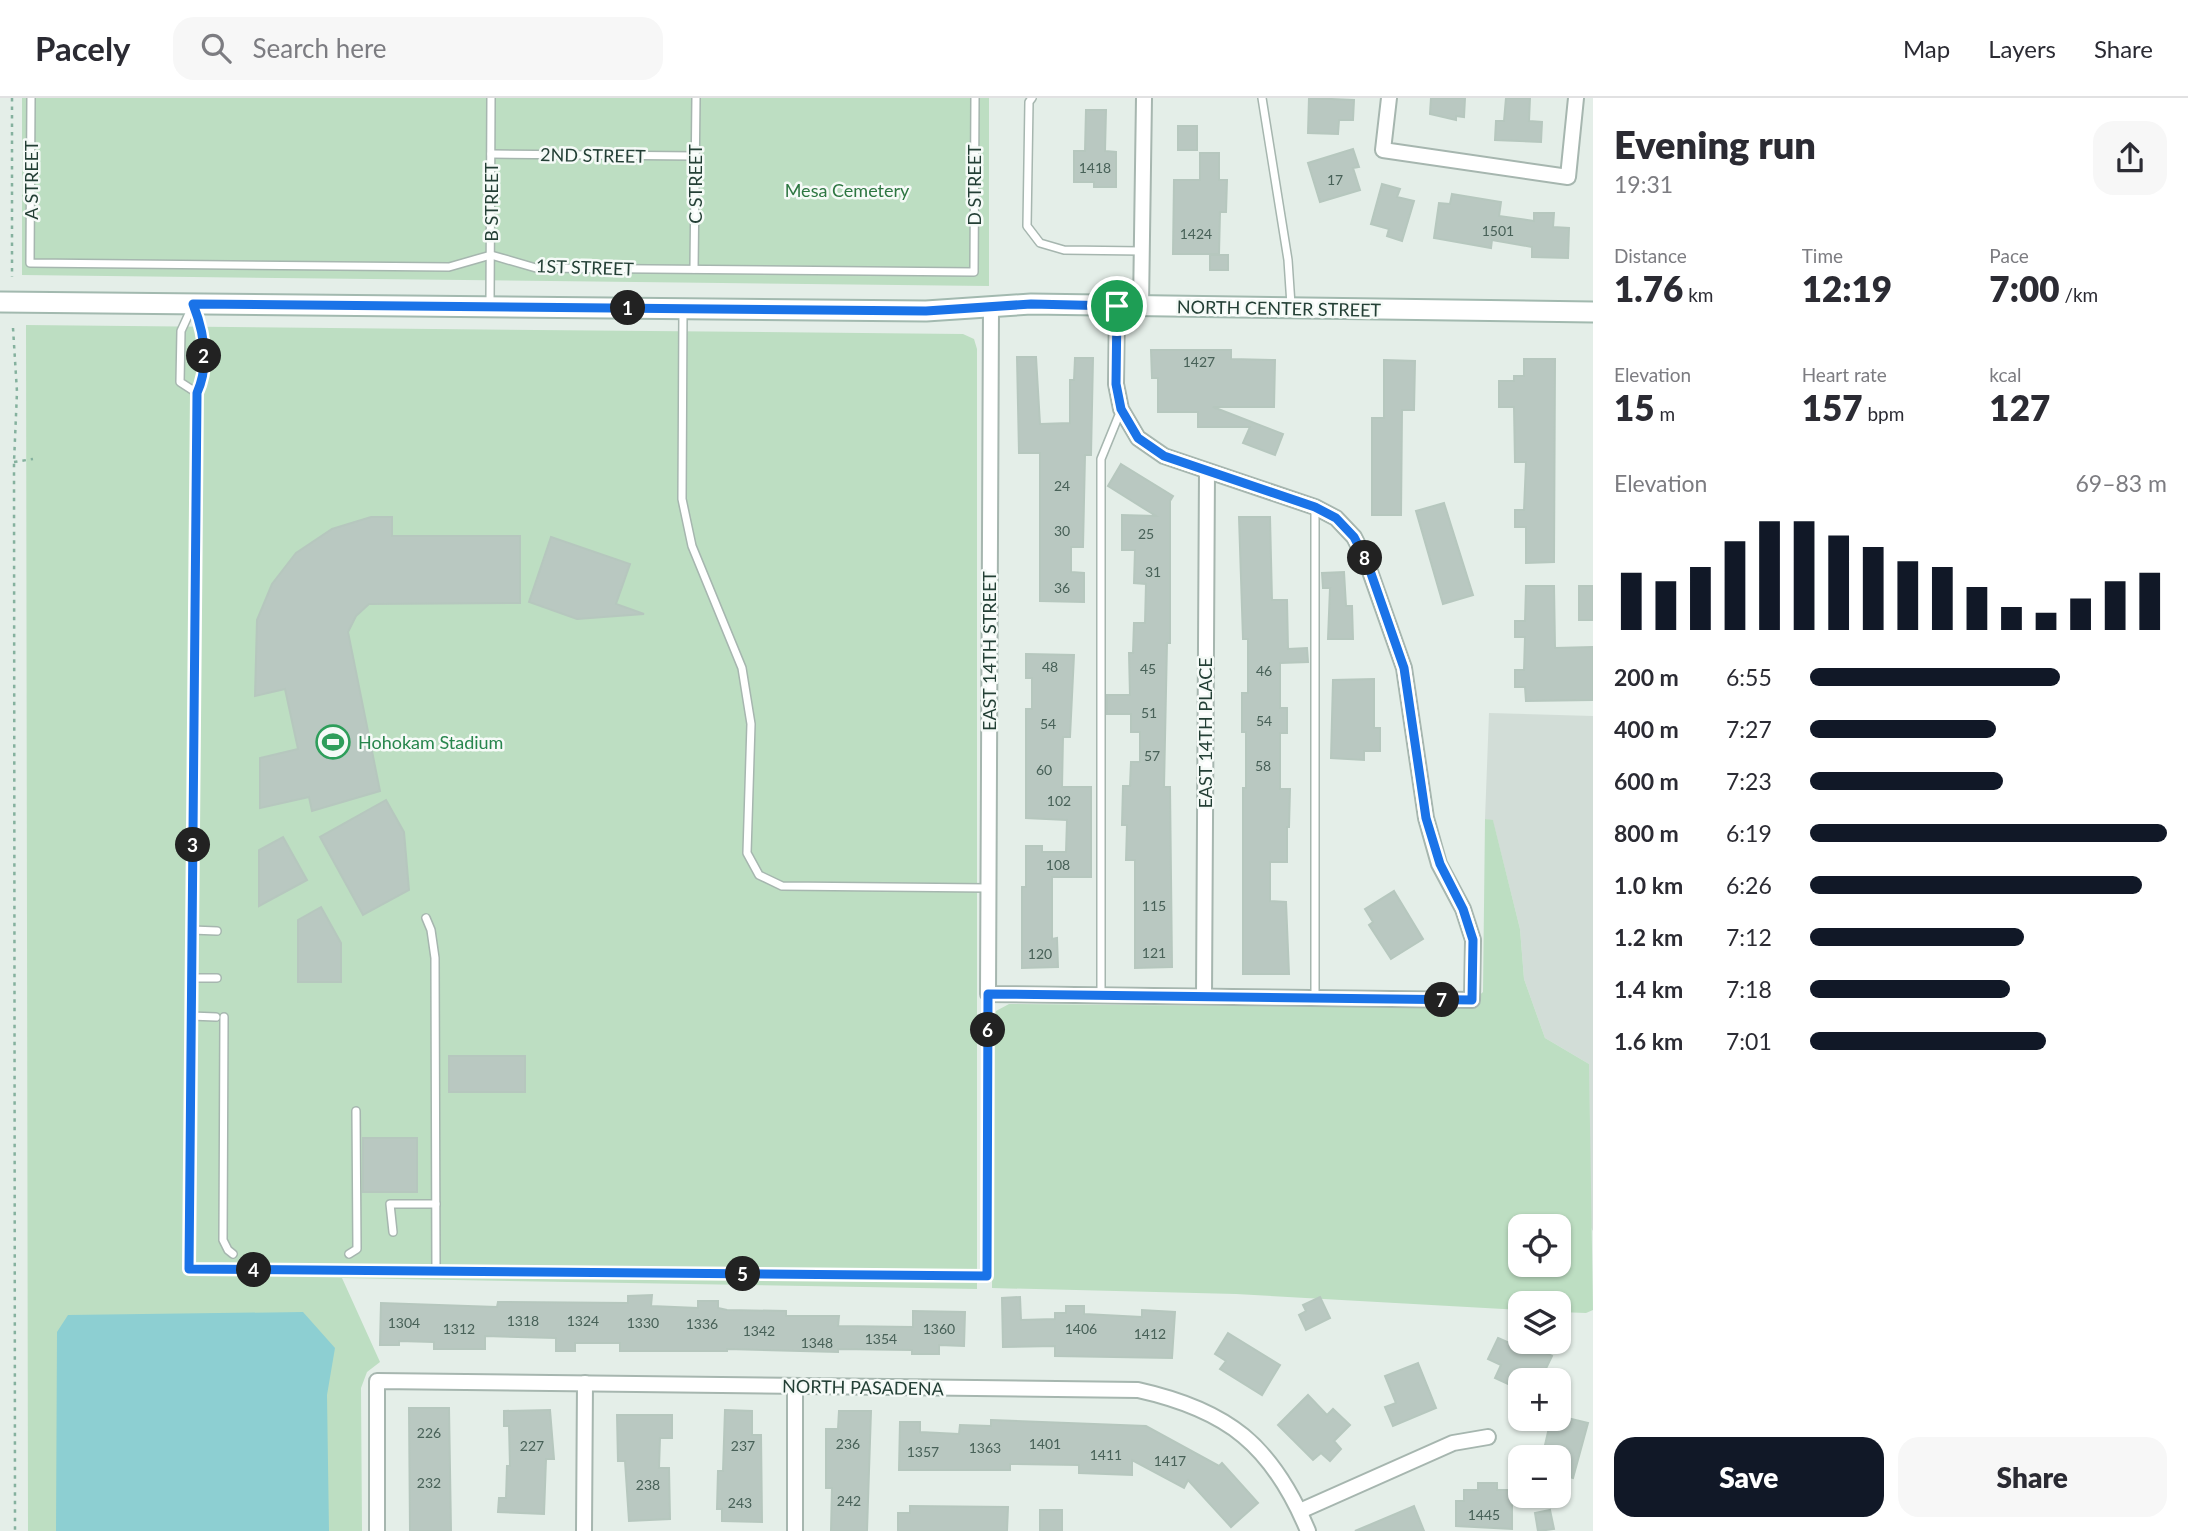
<!DOCTYPE html>
<html lang="en">
<head>
<meta charset="utf-8">
<style>
  :root { --surface:#fff; --page:#f7f7f7; --text:#2b2b33; --muted:#7c7c81; --line:#e1e1e2; --accent:#111827 }
  body { margin:0; font-family:Lato,sans-serif; background:var(--page); color:var(--text); height:100vh; display:flex; flex-direction:column; font-size:26px; white-space:nowrap }
  * { box-sizing:border-box; margin:0 }
  p { font-size:23px; color:var(--muted) }
  .icon { flex:none; width:38px; height:38px; fill:none; stroke:currentColor; stroke-width:2; stroke-linecap:round; stroke-linejoin:round }
  .map { position:relative; flex:1; overflow:hidden }
  .sheet { display:flex; flex-direction:column; background:var(--surface); width:595px }
  .sheet>* { flex:none }
  .controls { position:absolute; left:1508px; top:1116px; display:grid; gap:14px }
  .controls a { display:grid; place-items:center; width:63px; height:63px; border-radius:14px; background:var(--surface); box-shadow:0 2px 5px #0004; font-size:35px }
  .pin { position:absolute; display:grid; place-items:center; width:60px; height:60px; color:#fff; margin:-30px; border:4px solid #fff; border-radius:50%; box-shadow:0 2px 7px #0007 }
  .km { position:absolute; width:35px; height:35px; margin:-18px; border-radius:50%; background:#222; color:#fff; font-size:19px; line-height:35px; text-align:center }
  .round { display:grid; place-items:center; flex:none; width:74px; height:74px; border-radius:21px; background:var(--page) }
  .overview { display:flex; align-items:center; justify-content:space-between; height:119px; padding:0 21px }
  h1 { font-size:38px; font-weight:800; line-height:52px }
  .stats { display:grid; grid-template-columns:repeat(3,1fr); gap:10px; height:119px; padding:7px 21px }
  .stats div { display:grid; align-content:center }
  .stats b { font-size:35px; font-weight:800 }
  .stats small { font-size:19px; font-weight:400 }
  .stats p { font-size:19px }
  .chart { height:196px; padding:14px 21px }
  .chart p { display:flex; justify-content:space-between }
  .chart svg { width:100%; height:126px; margin-top:7px; stroke:var(--accent); stroke-width:6 }
  .button { display:flex; gap:14px; margin-top:auto; padding:14px 21px }
  .button a { flex:1; height:80px; border-radius:21px; background:var(--accent); color:#fff; font-size:28px; font-weight:800; line-height:80px; text-align:center }
  .button a+a { background:var(--page); color:var(--text) }
  ul { padding:0 21px; list-style:none; font-size:23px }
  li { display:grid; grid-template-columns:112px 84px 1fr; align-items:center; height:52px }
  li i { height:18px; border-radius:9px; background:var(--accent) }
  header { display:flex; align-items:center; gap:42px; box-sizing:border-box; height:98px; padding:0 35px; background:var(--surface); border-bottom:2px solid var(--line) }
  header strong { font-size:33px }
  nav { display:flex; gap:38px; margin-inline-start:auto; font-size:24px }
  .search { width:490px; height:63px; background:var(--page); display:flex; align-items:center; gap:18px; box-sizing:border-box; padding:0 24px; border-radius:21px; color:var(--muted); font-size:26px }
  main { display:flex; flex:1; min-height:0 }
  .map>svg:first-child { display:block }
</style>
</head>
<body>
<header>
<strong>Pacely</strong>
<div class="search"><svg class="icon" aria-label="search" viewBox="0 0 24 24"><circle cx="10" cy="10" r="6"/><path d="M15 15l6 6"/></svg>Search here</div>
<nav><a>Map</a><a>Layers</a><a>Share</a></nav>
</header>
<main>
<div class="map">
<svg width="1593" height="1433" viewBox="0 0 1593 1433">
  <rect width="100%" height="100%" fill="#e4eee8"/>
  <path fill="#d2ddd7" d="M1489,615l104,3v515l-3,-5 -1,-162 -44,-26 -21,-59 -4,-50 -27,-108 -8,-2z"/>
  <g fill="#bddec2" fill-rule="evenodd">
    <path d="M22,0h967v188l-967,-11z"/>
    <path d="M26,227l937,9 11,5 3,10v940l-635,-11 38,84 -13,10 -6,16 1,143h-334z"/>
    <path d="M1485,721l8,1 27,109 4,50 21,59 44,26 4,246 -7,3 -27,-1v-8h-38v6l-285,-16 -244,-6 2,-269 2,-8 13,-7 456,4 18,-16zM1521,1129h38v38h-38z"/>
  </g>
  <path fill="#8dcfd2" d="M303,1214l32,36 -8,47 2,136h-273l1,-199 11,-17z"/>
  <g fill="#b9c8c1" stroke="#b6c7be" stroke-width="2">
    <path d="M1309,0l45,2 -1,20h-14l-1,14 -30,-1z"/>
    <path d="M1431,0h34l-1,19 -8,-1v4l-26,-6z"/>
    <path d="M1506,0h24l-1,23 13,1 -1,20 -46,-2 1,-19h8z"/>
    <path d="M1086,12h20l-1,41 11,1v35h-22v-5h-20v-31h11z"/>
    <rect x="1178" y="28" width="19" height="24"/>
    <path d="M1353,51l6,18 -6,1 7,22 -40,12 -12,-39z"/>
    <path d="M1200,55h19v27h8l-1,32h-6l-1,42h-46l1,-74h26z"/>
    <path d="M1382,86l18,5 -3,8 17,4 -12,40 -15,-5 2,-7 -18,-5z"/>
    <path d="M1452,96l49,8 -2,14 35,5v-8h20l-1,14 16,1 -1,30 -36,-1v-10l-40,-7 -1,8 -57,-10 5,-35 11,1z"/>
    <rect x="1210" y="157" width="18" height="15"/>
    <path d="M1151,252h80v9l44,1 -1,47h-61l70,27 -8,21 -32,-12 7,-16h-52v-15h-40v-34h-6z"/>
    <path d="M1017,259h19l4,67 30,-1v-43h4l1,-22h18l-2,97h-6l-2,92h-12v25l13,1v29l-44,-1v-148h-21z"/>
    <path d="M1524,261h31l-1,203 -28,1v-36h-11v-17h9l2,-48h-11l-1,-55h-15v-26h15v-5h10z"/>
    <path d="M1384,262l31,1 -1,49h-12l-1,105h-29v-97h12z"/>
    <path d="M1121,366l52,32 -3,5v142h-3l-3,144h6l2,180 -37,1v-108h-9l1,-35h-5l1,-39h7l1,-24h9v-30h-9v-18h-24v-19h23l-1,-42h4l1,-30h11l1,-39 -12,-1 1,-33h-13v-35l34,1 -48,-30z"/>
    <path d="M1444,405l29,92 -30,9 -27,-93z"/>
    <path d="M371,419h21v19h128v67l-151,1 -13,12 -8,16 32,159 -68,20 -3,-14 -49,11v-50l38,-9 -13,-60 -30,7 2,-76 15,-36 24,-31 36,-24z"/>
    <path d="M1239,419h31l2,83h15l1,49 19,-1 1,14 -28,1v45h7v25h-7v56h10l-1,38h-2v35h-17v39l16,1 3,72h-46v-186h3v-56h-4v-39h6v-54h-5z"/>
    <path d="M551,439l79,27 -14,40 28,10 -67,5 -48,-17z"/>
    <path d="M1344,474l2,34h6l1,33h-25l2,-51h-7l-1,-15z"/>
    <path d="M1526,488h28l1,62 38,-1v53l-67,1 -1,-14h-10v-17h9l1,-33h-10v-16h10z"/>
    <rect x="1579" y="488" width="14" height="34"/>
    <path d="M1026,556l48,1 -4,82h-7l-1,50h29v90h-39v62l5,-1 1,29 -36,1v-81h4v-41h16v6h24l1,-32 -41,-2v-109h6v-31h-6z"/>
    <path d="M1374,581v49h6v23h-16v9l-33,-2 2,-78z"/>
    <path d="M386,702l18,32 5,58 -46,25 -43,-78z"/>
    <path d="M283,739l24,43 -48,26v-56z"/>
    <path d="M1394,793l29,48 -32,20 -22,-34 4,-3 -8,-13z"/>
    <path d="M321,809l20,36v39h-43v-62z"/>
    <rect x="449" y="958" width="76" height="36"/>
    <rect x="363" y="1040" width="54" height="54"/>
    <path d="M652,1197l-1,11 47,2v-7h20v7l9,2 59,1v5h53l-1,10 75,1v-16l52,1 -1,34 -25,-1v9h-27v-4l-74,-1v3l-111,-3v2h-107v-8h-45v8h-19v-13l-71,-2v13h-51v-7l-35,-1v4h-19l1,-42 116,4 1,-5 130,1v-7z"/>
    <path d="M1020,1199l1,23 34,-1v-6h11v-7h18v8l58,3v-7l33,2 -3,46 -117,-2v-10l-52,1 -1,-49z"/>
    <path d="M1320,1199l10,21 -24,12 -7,-15 7,-4 -3,-6z"/>
    <path d="M1228,1235l52,32 -18,30 -42,-26 6,-8 -11,-7z"/>
    <path d="M1498,1240l25,11 3,-6 26,13 -12,25h-19v9l-26,-12 6,-13 -13,-6z"/>
    <path d="M1418,1265l18,45 -43,18 -8,-19 11,-4 -11,-27z"/>
    <path d="M1308,1297l19,20 6,-6 17,16 -16,16 7,8 -11,12 -9,-8 -8,7 -35,-35z"/>
    <path d="M409,1310h40l2,123h-41z"/>
    <path d="M550,1312l4,49h-8l-2,55 -46,-2 1,-14h7l1,-32h3l-1,-40h-5v-15z"/>
    <path d="M725,1312l27,1v24h9l1,87 -40,-1v-12h-5l1,-38h5z"/>
    <path d="M839,1313h32l-4,120h-36l1,-43h-6v-59h12z"/>
    <path d="M617,1317h55v23h-12l-1,30h10l1,51 -41,2 -4,-60h-7z"/>
    <path d="M1559,1318l29,7 -15,55 -14,-4v-16h-17l9,-39h8z"/>
    <path d="M991,1322l155,6 73,40 3,-3 36,40 -27,24 -43,-47 -4,8 -52,-28v15l-53,-2v-8l-69,-1v6h-111l1,-48h20v10l39,2 1,-9 31,1z"/>
    <path d="M1478,1385h19v7h15v39l-56,-3v-25h8v-11h14z"/>
    <path d="M910,1408l98,1 -1,24h-109v-18h12z"/>
    <path d="M1414,1408l10,25h-69z"/>
    <rect x="1040" y="1412" width="22" height="21"/>
    <path d="M1550,1412l4,19 -16,2 -3,-18z"/>
  </g>
  <g fill="none" stroke-linecap="round" stroke-linejoin="round">
    <defs>
      <g id="lane">
        <path d="M31,0l-1,165 419,4 42,-12 45,13 438,4 1,-174"/>
        <path d="M1032,0l-3,4 -2,124 13,17 24,7 78,1"/>
        <path d="M1262,0l26,162 3,45"/>
        <path d="M491,56l204,2"/>
        <path d="M694,171l2,-171"/>
        <path d="M490,206l1,-206"/>
        <path d="M194,207c10,28 16,60 3,88l-8,876 798,7 1,-282"/>
        <path d="M192,209l-11,24 -1,51 17,11"/>
        <path d="M683,212l-1,189 10,47 50,122 9,56 -4,129 12,22 23,11 206,2"/>
        <path d="M1315,410v489"/>
        <path d="M426,820l5,12 4,28 1,313"/>
        <path d="M192,832l25,1"/>
        <path d="M192,880h25"/>
        <path d="M1101,897v-536l20,-49"/>
        <path d="M191,918l25,1"/>
        <path d="M224,919l-1,223 5,10 5,4"/>
        <path d="M393,1134l-3,-28h46"/>
        <path d="M349,1156l8,-5 -1,-138"/>
      </g>
      <g id="street">
        <path d="M1389,0l-6,52 185,27 8,-79"/>
        <path d="M1141,208l3,-208"/>
        <path d="M991,209l-3,687 484,6 1,-60 -10,-31 -24,-45 -13,-46 -22,-150 -37,-105 -13,-26 -18,-19 -21,-11 -151,-51 -26,-18 -17,-29 -5,-25 1,-78"/>
        <path d="M1204,898l3,-525"/>
        <path d="M1300,1413l153,-68 35,-6"/>
        <path d="M377,1433v-150l761,9c90,20 134,55 170,141"/>
        <path d="M584,1433l1,-148"/>
        <path d="M795,1433v-145"/>
      </g>
      <path id="secondary" d="M0,204l926,9 105,-7 562,8"/>
    </defs>
    <use href="#lane" stroke="#a6b6af" stroke-width="10"/>
    <use href="#street" stroke="#a6b6af" stroke-width="18"/>
    <use href="#secondary" stroke="#a2b9af" stroke-width="23"/>
    <g stroke="#85b19e" stroke-width="2.5" stroke-dasharray="3.5 5" stroke-linecap="butt">
      <path d="M12,0v179"/>
      <path d="M13,230l4,64 -3,70 1,1069"/>
      <path d="M14,364l19,-3"/>
    </g>
    <use href="#lane" stroke="#fff" stroke-width="7"/>
    <use href="#street" stroke="#fff" stroke-width="14"/>
    <use href="#secondary" stroke="#fff" stroke-width="19"/>
  </g>
  <g fill="none" stroke-linecap="round" stroke-linejoin="round">
    <defs>
      <path id="route" d="M193,206l733,7 105,-7 86,2 -1,78 5,25 17,29 26,18 151,51 21,11 18,19 13,25 37,106 22,150 14,46 23,45 10,31 -1,60 -484,-6 -1,282 -798,-7 8,-876c13,-29 7,-61 -4,-89z"/>
    </defs>
    <use href="#route" stroke="#fff" stroke-width="14"/>
    <use href="#route" stroke="#1a73e8" stroke-width="9"/>
  </g>
  <defs>
    <symbol id="stadium-ring" viewBox="-11 -11 22 22"><circle r="9.5" fill="#f5faf7" stroke="#2e9e5b" stroke-width="1.5"/><path d="M0-5a6.5 5 0 1 0 0 10a6.5 5 0 1 0 0-10ZM-3.5-1.8h7v3.6h-7Z" fill="#2e9e5b"/></symbol>
  </defs>
  <g fill-rule="evenodd">
    <use href="#stadium-ring" x="314" y="625" width="38" height="38"/>
  </g>
  <g text-anchor="middle" dominant-baseline="central" stroke-width="5" stroke-linejoin="round" paint-order="stroke">
    <g font-size="14" fill="#486158">
      <text x="1095" y="69">1418</text>
      <text x="1335" y="81">17</text>
      <text x="1498" y="132">1501</text>
      <text x="1196" y="135">1424</text>
      <text x="1199" y="263">1427</text>
      <text x="1062" y="387">24</text>
      <text x="1062" y="432">30</text>
      <text x="1146" y="435">25</text>
      <text x="1153" y="473">31</text>
      <text x="1062" y="489">36</text>
      <text x="1050" y="568">48</text>
      <text x="1148" y="570">45</text>
      <text x="1264" y="572">46</text>
      <text x="1149" y="614">51</text>
      <text x="1264" y="622">54</text>
      <text x="1048" y="625">54</text>
      <text x="1152" y="657">57</text>
      <text x="1263" y="667">58</text>
      <text x="1044" y="671">60</text>
      <text x="1059" y="702">102</text>
      <text x="1058" y="766">108</text>
      <text x="1154" y="807">115</text>
      <text x="1154" y="854">121</text>
      <text x="1040" y="855">120</text>
      <text x="523" y="1222">1318</text>
      <text x="583" y="1222">1324</text>
      <text x="404" y="1224">1304</text>
      <text x="643" y="1224">1330</text>
      <text x="702" y="1225">1336</text>
      <text x="459" y="1230">1312</text>
      <text x="939" y="1230">1360</text>
      <text x="1081" y="1230">1406</text>
      <text x="759" y="1232">1342</text>
      <text x="1150" y="1235">1412</text>
      <text x="881" y="1240">1354</text>
      <text x="817" y="1244">1348</text>
      <text x="429" y="1334">226</text>
      <text x="848" y="1345">236</text>
      <text x="1045" y="1345">1401</text>
      <text x="532" y="1347">227</text>
      <text x="743" y="1347">237</text>
      <text x="985" y="1349">1363</text>
      <text x="923" y="1353">1357</text>
      <text x="1106" y="1356">1411</text>
      <text x="1170" y="1362">1417</text>
      <text x="429" y="1384">232</text>
      <text x="648" y="1386">238</text>
      <text x="849" y="1402">242</text>
      <text x="740" y="1404">243</text>
      <text x="1484" y="1416">1445</text>
    </g>
    <g font-size="18" fill="#233f35" stroke="#f5faf7">
      <text transform="translate(593 57) rotate(1)">2ND STREET</text>
      <text transform="translate(31 82) rotate(-90)">A STREET</text>
      <text transform="translate(695 86) rotate(-90)">C STREET</text>
      <text transform="translate(974 87) rotate(-90)">D STREET</text>
      <text transform="translate(491 104) rotate(-90)">B STREET</text>
      <text transform="translate(585 169) rotate(2)">1ST STREET</text>
      <text transform="translate(1279 210) rotate(1)">NORTH CENTER STREET</text>
      <text transform="translate(989 553) rotate(-90)">EAST 14TH STREET</text>
      <text transform="translate(1205 635) rotate(-90)">EAST 14TH PLACE</text>
      <text transform="translate(863 1289) rotate(1)">NORTH PASADENA</text>
    </g>
    <g font-size="18" fill="#2d7641" stroke="#f5faf7">
      <text x="847" y="92">Mesa Cemetery</text>
    </g>
    <g font-size="18" fill="#27864d" stroke="#f5faf7" text-anchor="start">
      <text x="358" y="644">Hohokam Stadium</text>
    </g>
  </g>
</svg>
<div class="controls">
<a><svg class="icon" aria-label="locate" viewBox="0 0 24 24"><circle cx="12" cy="12" r="6"/><path d="M12 2v4M12 18v4M2 12h4M18 12h4"/></svg></a>
<a><svg class="icon" aria-label="layers" viewBox="0 0 24 24"><path d="M12 4l9 5-9 5-9-5zM3 14l9 5 9-5"/></svg></a>
<a>+</a>
<a>−</a>
</div>
<div class="pin" style="left:1117px;top:208px;background:#1e9e55"><svg class="icon" aria-label="arrive" viewBox="0 0 24 24"><path d="M6 21V4h12l-3 4 3 4H6"/></svg></div>
<b class="km" style="left:628px;top:210px">1</b>
<b class="km" style="left:204px;top:258px">2</b>
<b class="km" style="left:193px;top:747px">3</b>
<b class="km" style="left:254px;top:1172px">4</b>
<b class="km" style="left:743px;top:1176px">5</b>
<b class="km" style="left:988px;top:932px">6</b>
<b class="km" style="left:1442px;top:902px">7</b>
<b class="km" style="left:1365px;top:460px">8</b>
</div>
<section class="sheet">
<div class="overview"><div><h1>Evening run</h1><p>19:31</p></div><a class="round"><svg class="icon" aria-label="share" viewBox="0 0 24 24"><path d="M12 15V3M7 8l5-5 5 5M5 13v7h14v-7"/></svg></a></div>
<div class="stats">
<div><p>Distance</p><b>1.76<small> km</small></b></div>
<div><p>Time</p><b>12:19</b></div>
<div><p>Pace</p><b>7:00<small> /km</small></b></div>
</div>
<div class="stats">
<div><p>Elevation</p><b>15<small> m</small></b></div>
<div><p>Heart rate</p><b>157<small> bpm</small></b></div>
<div><p>kcal</p><b>127</b></div>
</div>
<div class="chart"><p><span>Elevation</span>69–83 m</p>
<svg viewBox="0 0 160 44" preserveAspectRatio="none"><path d="M5 44V24M15 44V27M25 44V22M35 44V13M45 44V6M55 44V6M65 44V11M75 44V15M85 44V20M95 44V22M105 44V29M115 44V36M125 44V38M135 44V33M145 44V27M155 44V24"/></svg>
</div>
<ul>
<li><b>200 m</b>6:55<i style="width:70%"></i></li>
<li><b>400 m</b>7:27<i style="width:52%"></i></li>
<li><b>600 m</b>7:23<i style="width:54%"></i></li>
<li><b>800 m</b>6:19<i style="width:100%"></i></li>
<li><b>1.0 km</b>6:26<i style="width:93%"></i></li>
<li><b>1.2 km</b>7:12<i style="width:60%"></i></li>
<li><b>1.4 km</b>7:18<i style="width:56%"></i></li>
<li><b>1.6 km</b>7:01<i style="width:66%"></i></li>
</ul>
<div class="button"><a>Save</a><a>Share</a></div>
</section>
</main>
</body>
</html>
